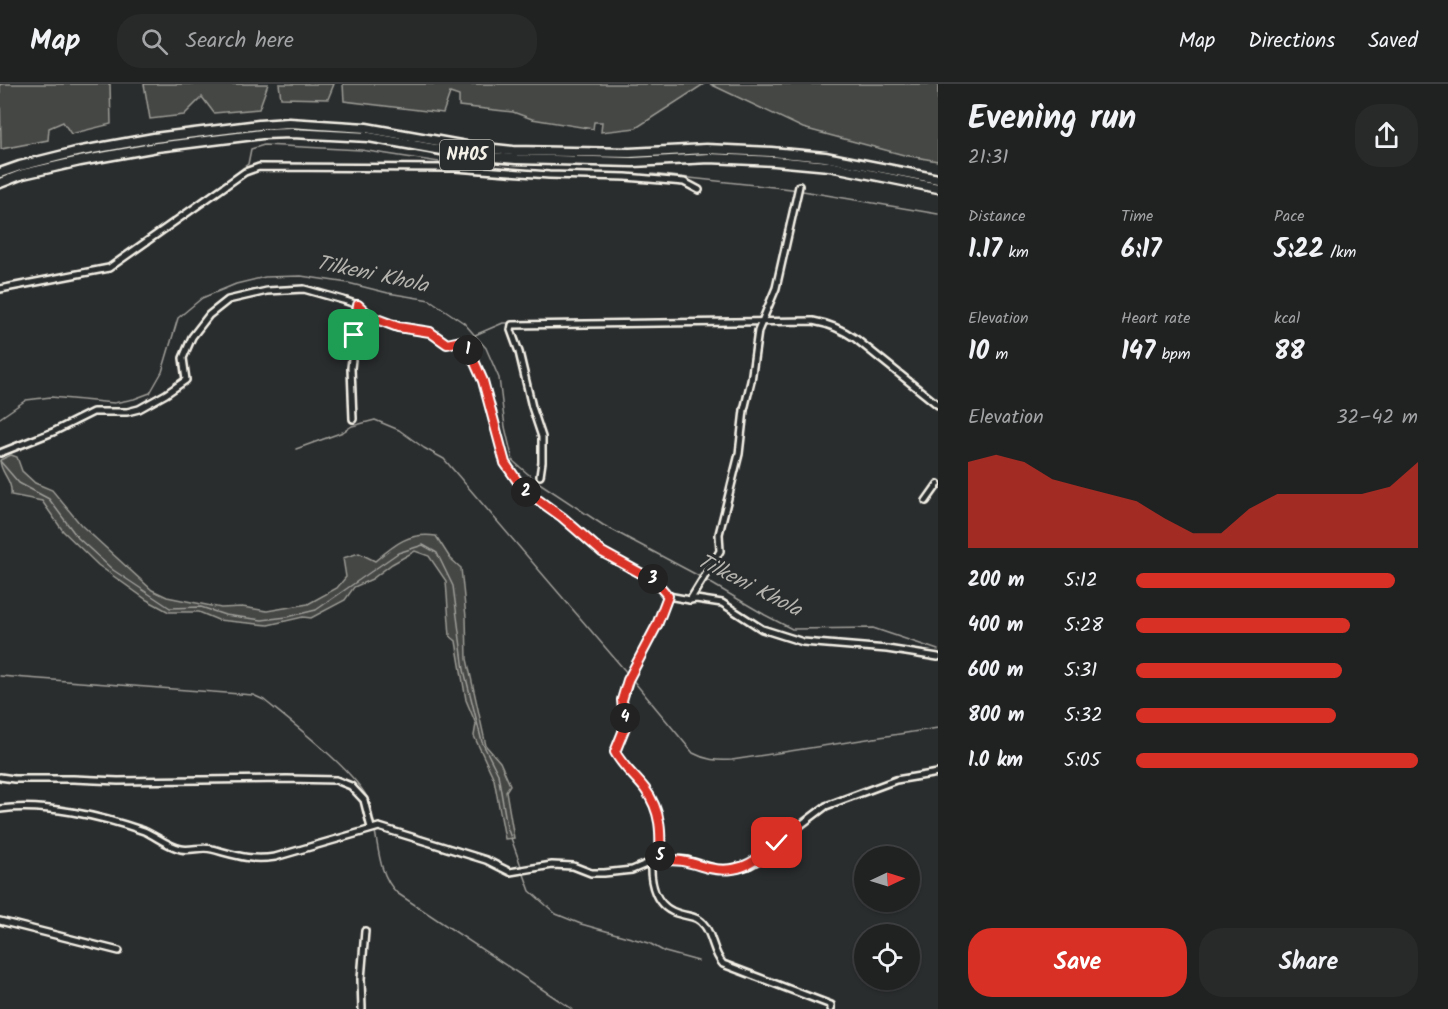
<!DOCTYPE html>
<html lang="en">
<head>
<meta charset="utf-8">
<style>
  :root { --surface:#202222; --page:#282a2a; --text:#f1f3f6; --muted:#a2a4a5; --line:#3d3f40; --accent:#d93025 }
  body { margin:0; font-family:Kalam,sans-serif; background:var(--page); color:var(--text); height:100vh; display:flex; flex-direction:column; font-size:22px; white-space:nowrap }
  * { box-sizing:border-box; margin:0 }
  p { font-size:20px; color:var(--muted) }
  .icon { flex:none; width:33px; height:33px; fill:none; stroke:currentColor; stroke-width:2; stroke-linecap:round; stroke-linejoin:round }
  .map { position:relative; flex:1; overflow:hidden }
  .panel { display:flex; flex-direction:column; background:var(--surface); width:510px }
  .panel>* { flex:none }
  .needle { width:39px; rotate:86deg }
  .fabs { position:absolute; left:854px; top:762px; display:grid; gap:12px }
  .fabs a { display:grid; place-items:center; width:66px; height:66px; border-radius:50%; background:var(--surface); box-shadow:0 2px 4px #0004,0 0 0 2px var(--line); font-size:30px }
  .pin { position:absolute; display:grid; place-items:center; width:51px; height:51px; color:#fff; margin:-26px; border-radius:12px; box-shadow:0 3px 9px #0006 }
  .km { position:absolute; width:30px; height:30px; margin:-15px; border-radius:50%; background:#222; color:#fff; font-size:16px; line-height:30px; text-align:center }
  .round { display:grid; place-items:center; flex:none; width:63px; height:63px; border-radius:24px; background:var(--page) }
  .overview { display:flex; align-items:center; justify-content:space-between; height:102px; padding:0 30px }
  h1 { font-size:33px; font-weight:800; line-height:45px }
  .figures { display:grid; grid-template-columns:repeat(3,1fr); gap:9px; height:102px; padding:6px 30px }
  .figures div { display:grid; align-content:center }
  .figures b { font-size:26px; font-weight:800 }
  .figures small { font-size:16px; font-weight:400 }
  .figures p { font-size:16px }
  .chart { height:168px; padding:12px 30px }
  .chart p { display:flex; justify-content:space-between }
  .chart svg { width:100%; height:108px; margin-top:6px; fill:var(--accent); opacity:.7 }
  .primary-button { display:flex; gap:12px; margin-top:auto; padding:12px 30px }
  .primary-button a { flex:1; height:69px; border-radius:24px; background:var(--accent); color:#fff; font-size:24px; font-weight:800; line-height:69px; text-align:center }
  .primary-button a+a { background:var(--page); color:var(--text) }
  ul { padding:0 30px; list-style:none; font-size:20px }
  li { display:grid; grid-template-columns:96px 72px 1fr; align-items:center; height:45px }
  li i { height:15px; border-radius:8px; background:var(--accent) }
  header { display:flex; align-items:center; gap:36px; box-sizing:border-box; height:84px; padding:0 30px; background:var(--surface); border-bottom:2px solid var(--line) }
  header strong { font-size:28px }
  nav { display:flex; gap:33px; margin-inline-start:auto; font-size:21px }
  .search { width:420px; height:54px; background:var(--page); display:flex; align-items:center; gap:15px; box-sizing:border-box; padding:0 21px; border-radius:24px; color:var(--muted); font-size:22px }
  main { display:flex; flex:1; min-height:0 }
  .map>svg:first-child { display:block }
</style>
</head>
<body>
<header>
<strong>Map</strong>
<div class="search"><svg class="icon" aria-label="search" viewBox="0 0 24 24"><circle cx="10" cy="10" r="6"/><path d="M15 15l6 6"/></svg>Search here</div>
<nav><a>Map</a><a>Directions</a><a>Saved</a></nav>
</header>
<main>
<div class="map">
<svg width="938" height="925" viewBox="0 0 938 925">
  <rect width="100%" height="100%" fill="#2a2d2e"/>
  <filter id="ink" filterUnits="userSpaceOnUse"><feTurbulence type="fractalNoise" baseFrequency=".0167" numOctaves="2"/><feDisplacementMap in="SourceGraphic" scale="12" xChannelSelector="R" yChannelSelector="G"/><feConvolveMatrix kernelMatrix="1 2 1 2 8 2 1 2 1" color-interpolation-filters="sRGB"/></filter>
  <g filter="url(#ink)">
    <g fill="#444645" stroke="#9c9c96" stroke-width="1.5">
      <path d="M0,0h110l1,40 -40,10 -8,-12 -14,6 -1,12 -47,9z"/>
      <path d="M144,0h124l-9,25 -45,4 -12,-16 -18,18 -34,4z"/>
      <path d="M279,0h55l-6,15 -47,-1z"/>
      <path d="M343,0h361l-68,44 -35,4 1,-10h-8l-1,7 -61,-10 -19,-7 -54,-6v-10l-9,-3 -7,20 -99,-12z"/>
      <path d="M710,0h228v77l-34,-6 -101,-27z"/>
      <path d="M11,371l6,2 5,14 13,12 17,7 29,35 71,65 15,7 54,11 21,-1 25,4 41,-7 29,-16 9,-11 -3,-19 16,-5 16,8c20,-17 34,-29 61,-25l14,22 11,10 5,49 1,42 19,87 14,16 10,23 -4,6 8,47 -9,1 -11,-60 -20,-43 2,-12 -10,-24 -10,-59 -6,-5 -4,-55 -17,-25 -14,-5 -23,13 -20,15 -18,8 -9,13 -34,18 -8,-1 -35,8 -50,-5 -19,-8h-30l-22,-12 -49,-35 -35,-34 -21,-30 -31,-6c2,-15 -11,-22 -11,-35z"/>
    </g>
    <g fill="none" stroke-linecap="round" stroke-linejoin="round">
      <g stroke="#9f9f9a" stroke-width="1.5">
        <path d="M652,90l139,15 147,25"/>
        <path d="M210,109l38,-29 3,-15 13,-4 97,5 91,14"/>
        <path d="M818,235l24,7 57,44"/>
        <path d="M557,238l88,-1"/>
        <path d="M475,251l28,-12h7"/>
        <path d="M0,334l26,-18 25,-3 63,6 20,-4 16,-6 12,-21 16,-54 24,-20 34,-14 29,-7 36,-1 47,7 40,10 42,7 34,23 22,25 13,30 6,49 8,34 22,19 68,45 94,50 68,40 27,14 81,-1 65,22"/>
        <path d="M296,365l47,-17 9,-6 23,-6 24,10 25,18 20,11 184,215"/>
        <path d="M0,377l19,22 30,16 29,39 35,32 57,38 31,-1 24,8 37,5 25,-3 29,-7 82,-57 25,-8 14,8 16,33 11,84 18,72 16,32 9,53 23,64 26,23 25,10 68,19 16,9 33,9"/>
        <path d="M0,592l253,19 11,5c27,22 94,73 106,103 2,7 3,16 4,23"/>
        <path d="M631,594l62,75c13,7 23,8 39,7l206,-32"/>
        <path d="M375,747c4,22 5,45 22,62l175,116"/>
      </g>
      <defs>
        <g id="street">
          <path d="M0,205l109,-21 136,-96 14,-5 196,1 94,7 77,2 58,5 15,8"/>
          <path d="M353,335l-2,-51 7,-63"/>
          <path d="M0,369l53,-21 40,-20h34l12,-3 27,-15 20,-14 -3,-22 9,-21 17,-22 19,-15 39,-9 37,-2 39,11 15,5 13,12 27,10 32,5 17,12 14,-3 10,13 12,27 22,82 18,26 39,28 40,35 53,29 13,15"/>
          <path d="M540,392l2,-14v-25l-10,-30 -13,-55 -8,-22 1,-5 301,-4c17,3 29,8 43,18l82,66"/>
          <path d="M926,417l12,-17"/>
          <path d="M690,516l30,-49 -1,-17 20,-80 5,-44 7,-29 7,-50 18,-43 23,-102"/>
          <path d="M0,693l14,2h59l45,2 169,-2 49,1 15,6 13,14 7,28"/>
          <path d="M0,725c45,-6 101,7 144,22 12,5 23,15 37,18 10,2 21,-3 31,0 23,6 38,12 63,8l104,-30 107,33 24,12 42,-7 21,1 18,7h13l28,-3 19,-8 21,-3 15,1 30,9h12l19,-3 11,-6 18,-17 49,-37 70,-26 42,-7"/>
          <path d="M660,777c1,-27 2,-49 -15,-72 -10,-13 -22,-22 -30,-37l10,-25 -3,-27 6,-20 29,-55 11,-29 22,4 6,-1 26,4 40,26 41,13 84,7 51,8"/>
          <path d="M651,778c-1,21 4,46 29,52 10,3 18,2 25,12 8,11 8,27 18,38l108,41v4"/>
          <path d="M0,837l119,30"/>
          <path d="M362,925l-1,-30 4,-48"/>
        </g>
        <g id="primary">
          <path d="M0,89l20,-7 56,-14 78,-14 105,-13 30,-2 77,5 100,18 47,5 117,2 76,-4 65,3 54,5 113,22"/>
          <path d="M0,99l23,-9 57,-13 77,-14 105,-13 30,-1 77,4 100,18 47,4 117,3 76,-4 66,3 54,5 109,22"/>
        </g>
      </defs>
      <use href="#street" stroke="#f4f1e8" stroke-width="10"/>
      <use href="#primary" stroke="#f4f1e8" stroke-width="13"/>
      <use href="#street" stroke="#2a2d2e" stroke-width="5"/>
      <use href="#primary" stroke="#2a2d2e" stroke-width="8"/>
    </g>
  </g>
  <g fill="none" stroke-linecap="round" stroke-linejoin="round" filter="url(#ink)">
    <defs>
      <path id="route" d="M354,251l4,-30 13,12 27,10 32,5 17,12 14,-3 10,13 12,27 22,82 18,26 39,28 40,35 53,29 13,15 -11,29 -29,55 -6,20 3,27 -10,25c8,15 20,24 30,37 17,23 16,45 15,72 18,-2 25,0 41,5 34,10 52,-1 76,-23"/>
    </defs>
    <use href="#route" stroke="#fff" stroke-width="12"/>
    <use href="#route" stroke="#d93025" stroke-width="8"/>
  </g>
  <g text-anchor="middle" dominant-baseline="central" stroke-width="6" stroke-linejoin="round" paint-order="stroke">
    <rect fill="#2a2d2e" stroke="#b7b6b0" stroke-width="1.5" x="440" y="56" width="54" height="30" rx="4.5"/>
    <g font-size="18" font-weight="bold" fill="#f4f1e8">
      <text x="467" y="71">NH05</text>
    </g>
    <g font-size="21" font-style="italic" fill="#b5b3ae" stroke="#2a2d2e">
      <text transform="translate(372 191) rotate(12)">Tilkeni Khola</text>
      <text transform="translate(749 502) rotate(27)">Tilkeni Khola</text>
    </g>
  </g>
</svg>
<div class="fabs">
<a><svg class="needle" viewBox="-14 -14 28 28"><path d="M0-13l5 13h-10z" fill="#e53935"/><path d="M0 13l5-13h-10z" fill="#a2a4a5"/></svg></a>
<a><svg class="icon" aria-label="locate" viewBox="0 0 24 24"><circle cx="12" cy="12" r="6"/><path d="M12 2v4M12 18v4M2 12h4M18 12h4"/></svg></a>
</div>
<div class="pin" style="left:354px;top:251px;background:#1e9e55"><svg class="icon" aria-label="arrive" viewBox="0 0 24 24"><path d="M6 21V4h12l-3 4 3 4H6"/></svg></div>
<div class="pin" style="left:777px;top:759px;background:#d93025"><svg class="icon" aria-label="check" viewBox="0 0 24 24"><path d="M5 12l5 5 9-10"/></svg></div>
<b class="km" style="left:468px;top:266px">1</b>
<b class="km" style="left:526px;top:408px">2</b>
<b class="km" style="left:653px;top:495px">3</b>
<b class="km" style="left:625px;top:634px">4</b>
<b class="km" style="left:660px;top:772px">5</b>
</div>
<section class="panel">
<div class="overview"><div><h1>Evening run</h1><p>21:31</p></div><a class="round"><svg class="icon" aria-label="share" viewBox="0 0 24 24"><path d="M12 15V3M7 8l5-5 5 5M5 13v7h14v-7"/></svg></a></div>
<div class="figures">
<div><p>Distance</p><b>1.17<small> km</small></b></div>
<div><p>Time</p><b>6:17</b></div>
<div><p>Pace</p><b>5:22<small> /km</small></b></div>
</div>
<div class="figures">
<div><p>Elevation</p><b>10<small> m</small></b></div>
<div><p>Heart rate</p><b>147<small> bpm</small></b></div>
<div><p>kcal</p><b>88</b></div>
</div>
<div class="chart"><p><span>Elevation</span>32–42 m</p>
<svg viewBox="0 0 160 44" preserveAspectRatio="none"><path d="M0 44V9L10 6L20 9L30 16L40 19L50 22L60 25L70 32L80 38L90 38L100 28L110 22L120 22L130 22L140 22L150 19L160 9V44z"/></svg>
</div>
<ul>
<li><b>200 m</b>5:12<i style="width:92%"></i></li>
<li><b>400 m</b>5:28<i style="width:76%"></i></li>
<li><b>600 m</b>5:31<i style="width:73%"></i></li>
<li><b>800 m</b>5:32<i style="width:71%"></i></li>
<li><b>1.0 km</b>5:05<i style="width:100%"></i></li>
</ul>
<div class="primary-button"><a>Save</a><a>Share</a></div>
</section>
</main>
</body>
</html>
